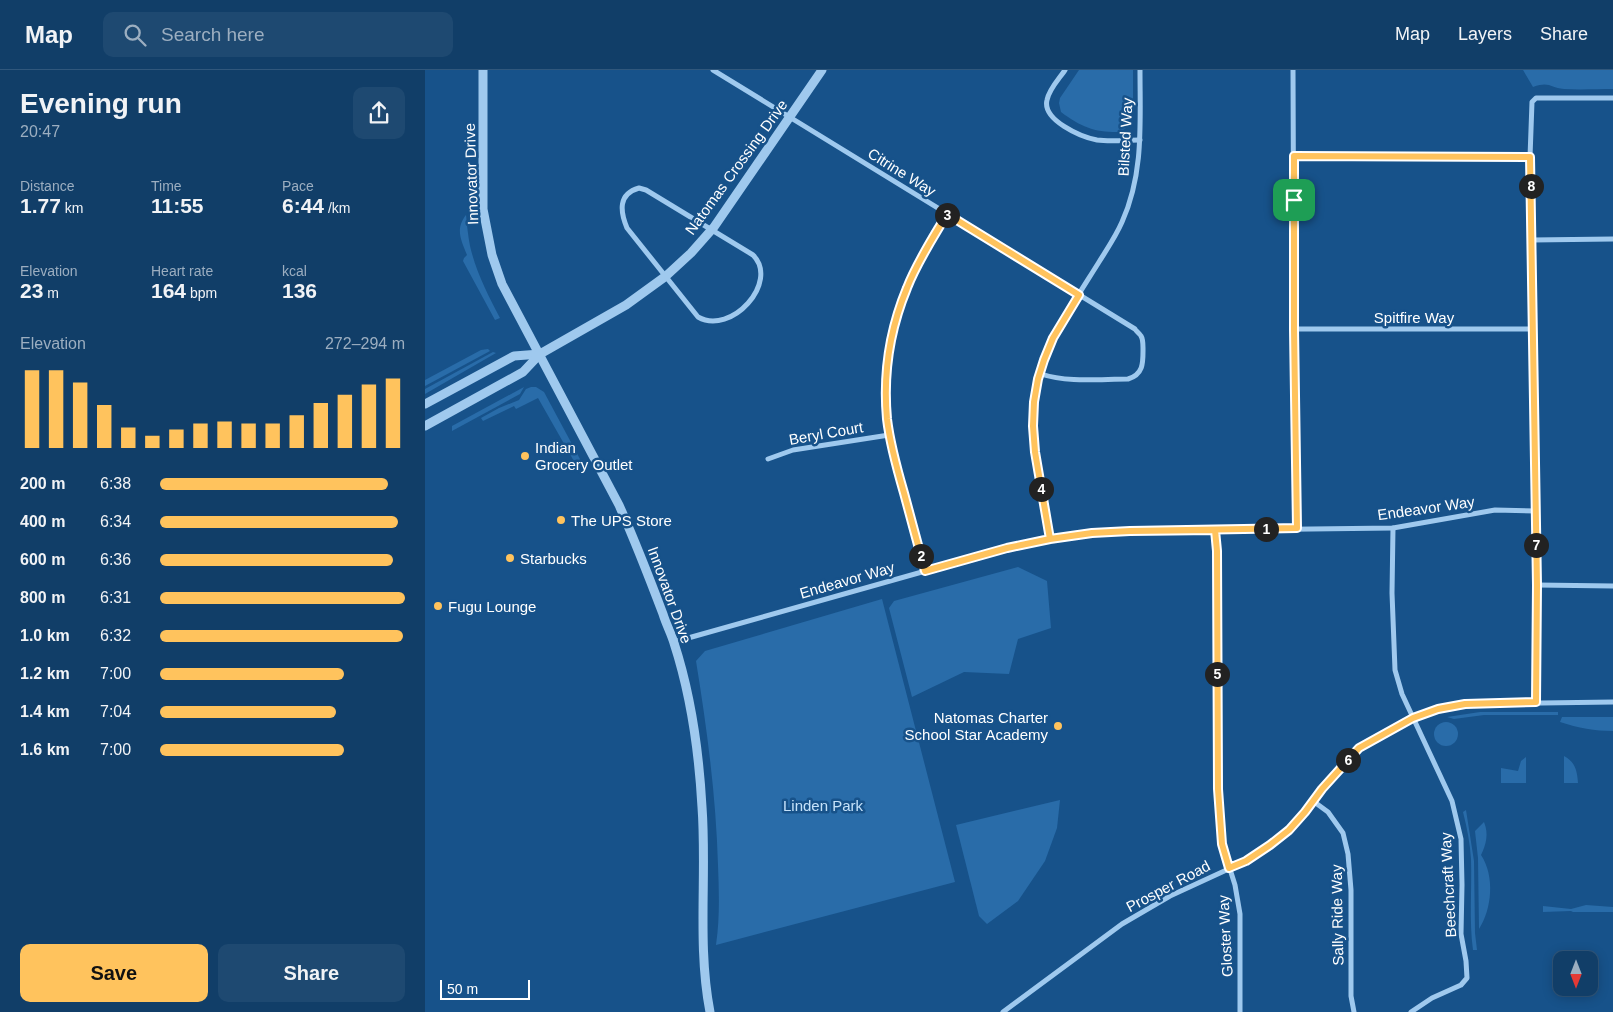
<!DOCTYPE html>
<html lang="en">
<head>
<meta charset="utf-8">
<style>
  :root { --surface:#113e68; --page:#1e4971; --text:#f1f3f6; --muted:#9caec0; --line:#30577c; --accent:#ffc35d }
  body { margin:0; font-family:Helvetica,sans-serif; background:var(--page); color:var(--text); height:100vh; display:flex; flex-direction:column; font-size:19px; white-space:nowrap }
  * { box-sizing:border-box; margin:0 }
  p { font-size:16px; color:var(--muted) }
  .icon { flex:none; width:28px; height:28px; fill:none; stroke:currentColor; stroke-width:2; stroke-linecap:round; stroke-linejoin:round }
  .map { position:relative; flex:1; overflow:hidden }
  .drawer { display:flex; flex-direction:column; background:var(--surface); width:425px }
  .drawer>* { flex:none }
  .needle { width:32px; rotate:180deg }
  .controls { position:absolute; left:1128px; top:881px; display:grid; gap:10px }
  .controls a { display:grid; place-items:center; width:45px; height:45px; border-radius:10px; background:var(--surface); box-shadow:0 2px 12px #0003,0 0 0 1px var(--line); font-size:25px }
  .scale { position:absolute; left:15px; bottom:12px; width:90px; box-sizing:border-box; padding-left:5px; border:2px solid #fff; border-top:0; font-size:14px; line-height:18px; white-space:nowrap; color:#fff; -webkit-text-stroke:4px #17528a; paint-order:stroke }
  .pin { position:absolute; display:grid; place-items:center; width:42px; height:42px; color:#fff; margin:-21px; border-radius:10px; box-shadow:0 2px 8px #0006 }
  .km { position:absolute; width:25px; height:25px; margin:-12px; border-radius:50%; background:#222; color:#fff; font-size:14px; line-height:25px; text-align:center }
  .round { display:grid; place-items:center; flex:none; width:52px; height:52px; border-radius:10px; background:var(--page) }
  .headline { display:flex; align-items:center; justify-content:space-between; height:85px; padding:0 20px }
  h1 { font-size:28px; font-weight:800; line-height:38px }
  .metrics { display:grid; grid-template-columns:repeat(3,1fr); gap:8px; height:85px; padding:5px 20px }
  .metrics div { display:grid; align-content:center }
  .metrics b { font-size:21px; font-weight:800 }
  .metrics small { font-size:14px; font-weight:400 }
  .metrics p { font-size:14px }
  .chart { height:140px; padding:10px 20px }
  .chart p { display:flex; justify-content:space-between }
  .chart svg { width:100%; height:90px; margin-top:5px; stroke:var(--accent); stroke-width:6 }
  .button { display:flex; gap:10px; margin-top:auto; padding:10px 20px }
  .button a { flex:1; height:58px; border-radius:10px; background:var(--accent); color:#111; font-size:20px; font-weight:800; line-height:58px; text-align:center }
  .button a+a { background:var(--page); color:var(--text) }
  ul { padding:0 20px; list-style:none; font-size:16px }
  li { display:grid; grid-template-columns:80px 60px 1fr; align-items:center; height:38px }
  li i { height:12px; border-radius:6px; background:var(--accent) }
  header { display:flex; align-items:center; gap:30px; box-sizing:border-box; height:70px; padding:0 25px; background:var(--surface); border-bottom:1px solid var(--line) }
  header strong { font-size:24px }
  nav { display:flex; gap:28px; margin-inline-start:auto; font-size:18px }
  .search { width:350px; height:45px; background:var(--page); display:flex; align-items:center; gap:12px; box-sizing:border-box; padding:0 18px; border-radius:10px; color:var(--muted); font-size:19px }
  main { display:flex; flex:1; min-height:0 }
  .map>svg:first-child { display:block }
</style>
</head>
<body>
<header>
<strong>Map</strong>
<div class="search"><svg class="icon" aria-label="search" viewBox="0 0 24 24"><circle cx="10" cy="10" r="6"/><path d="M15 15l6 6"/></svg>Search here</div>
<nav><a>Map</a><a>Layers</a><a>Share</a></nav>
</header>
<main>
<section class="drawer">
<div class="headline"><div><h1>Evening run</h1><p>20:47</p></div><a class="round"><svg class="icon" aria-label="share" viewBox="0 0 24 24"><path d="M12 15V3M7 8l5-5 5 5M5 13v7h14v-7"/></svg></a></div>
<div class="metrics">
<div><p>Distance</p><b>1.77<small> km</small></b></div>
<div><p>Time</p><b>11:55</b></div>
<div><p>Pace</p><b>6:44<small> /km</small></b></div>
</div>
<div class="metrics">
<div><p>Elevation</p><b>23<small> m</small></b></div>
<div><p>Heart rate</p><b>164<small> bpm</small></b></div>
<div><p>kcal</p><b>136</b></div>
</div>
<div class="chart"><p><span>Elevation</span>272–294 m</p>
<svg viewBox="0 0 160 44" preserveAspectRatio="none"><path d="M5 44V6M15 44V6M25 44V12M35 44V23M45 44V34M55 44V38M65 44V35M75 44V32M85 44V31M95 44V32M105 44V32M115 44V28M125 44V22M135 44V18M145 44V13M155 44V10"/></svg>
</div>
<ul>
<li><b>200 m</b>6:38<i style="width:93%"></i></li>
<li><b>400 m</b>6:34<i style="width:97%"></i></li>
<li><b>600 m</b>6:36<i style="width:95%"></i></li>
<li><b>800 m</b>6:31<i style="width:100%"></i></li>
<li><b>1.0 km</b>6:32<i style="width:99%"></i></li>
<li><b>1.2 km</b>7:00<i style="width:75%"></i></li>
<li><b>1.4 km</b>7:04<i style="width:72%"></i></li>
<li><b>1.6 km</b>7:00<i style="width:75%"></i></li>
</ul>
<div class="button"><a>Save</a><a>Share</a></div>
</section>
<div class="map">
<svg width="1188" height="942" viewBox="0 0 1188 942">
  <rect width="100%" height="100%" fill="#17528a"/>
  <g fill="#296ca9">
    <path d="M654,0h54v49l-4,7 -6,4v2c-26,1 -41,-4 -62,-20l-2,-9 1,-5z"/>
    <path d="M1098,0h90v19c-16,0 -33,1 -49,0 -14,-1 -14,-8 -31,-2z"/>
    <path d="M41,145c1,10 2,21 4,31 6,26 18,49 30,72l-5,2 -32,-59 1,-3 3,-3c-6,-15 -12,-26 -1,-40z"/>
    <path d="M63,279l2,2 -65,35v-6l56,-30z"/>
    <path d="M68,282l3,1 -71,41v-5z"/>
    <path d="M99,317l-4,7 -68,37v-5z"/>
    <path d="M106,317h5l8,5 37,69 -6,2 -37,-65 -22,11 -2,-3 -31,15 -2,-3 18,-10 20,-8 7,-11z"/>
    <path d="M593,497l29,14 4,47 -33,11 -9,35 -45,-2 -52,25 -23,-89 5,-7z"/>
    <path d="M457,529l73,283 -239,63c4,-27 3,-53 2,-80 -2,-69 -11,-136 -22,-204l9,-10z"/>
    <path d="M1055,642h78v3h-74l-30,4 -7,-2z"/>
    <path d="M1137,647h51v14c-18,0 -35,-3 -53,-9z"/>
    <circle cx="1021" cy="664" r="12"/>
    <path d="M1139,686c11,6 13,14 14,27h-14z"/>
    <path d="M1101,687v26h-25v-15l17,3 3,-10z"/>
    <path d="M635,730l-3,28 -12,33 -27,40 -31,23 -8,-8 -23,-91z"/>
    <path d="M1041,740l8,51 1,72 2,17h-4c-4,-30 -1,-60 -2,-91 -1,-16 -4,-31 -8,-47z"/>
    <path d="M1059,752c5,12 2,23 -3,33 14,21 11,54 -2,74l-1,-71 -3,-27z"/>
    <path d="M1161,835l27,2v5h-40l-2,-1 -28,1v-6l28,3z"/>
  </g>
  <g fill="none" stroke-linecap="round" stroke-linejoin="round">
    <g stroke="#9fc9ee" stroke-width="5">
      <path d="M288,0l422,259c0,1 6,6 6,7 2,3 2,8 2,12 0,14 1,26 -15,31 -28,0 -60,4 -87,-5"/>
      <path d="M640,0c-6,9 -16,19 -18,30 -5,20 34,37 50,40 14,2 29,0 43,0"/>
      <path d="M868,0l1,259 3,200"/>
      <path d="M869,86l236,1"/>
      <path d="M214,118l7,2 107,65c27,27 -22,81 -55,62l-71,-89c-7,-17 -9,-34 12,-40z"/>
      <path d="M1107,170l81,-1"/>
      <path d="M869,259h239"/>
      <path d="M343,389l25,-9 96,-15"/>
      <path d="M968,458l-1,65 3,77 7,24 50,107 9,38 1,46 -1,49 5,27 1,17 -6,7 -29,13 -21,14"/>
      <path d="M790,460l2,21 1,238 4,55 13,41 5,29v98"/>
      <path d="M625,469c-7,-43 -22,-96 -16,-139 8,-53 37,-93 65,-138 8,-13 17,-26 23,-40 22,-49 18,-99 18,-152"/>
      <path d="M500,501c-7,-26 -14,-52 -21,-78 -7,-24 -14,-49 -17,-74 -4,-44 3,-90 20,-131 10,-26 26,-50 41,-74"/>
      <path d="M1112,515l76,1"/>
      <path d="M249,572l333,-94c41,-9 81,-15 123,-17l263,-3 102,-18 41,1"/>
      <path d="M1111,632l1,-117 -7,-428 2,-55 4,-4h77"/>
      <path d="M888,731l15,11 15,21 5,21 3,36v106l3,16"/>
      <path d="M578,942l119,-88 48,-28 76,-35 24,-16 19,-15 33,-41 37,-41 54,-30 25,-9 27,-5 148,-2"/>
    </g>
    <g stroke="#9fc9ee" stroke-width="9">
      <path d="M58,0v139l9,46 10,29 117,221c16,36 30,72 44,109 3,10 8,19 11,29 17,52 25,110 28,164 5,68 -5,138 8,205"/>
      <path d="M0,334l89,-48 26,-2"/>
      <path d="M0,356l98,-54 17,-18 86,-49 40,-29 25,-23 23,-26 108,-157"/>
    </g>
  </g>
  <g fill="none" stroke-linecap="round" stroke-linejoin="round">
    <defs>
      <path id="route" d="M869,130v129l3,199 -167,3 -38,2 -42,6 -43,9 -82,23c-7,-26 -14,-52 -21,-78 -7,-24 -14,-49 -17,-74 -4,-44 3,-90 20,-131 10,-26 26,-50 40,-74l132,81 -26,43 -9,22 -6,19 -4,23 -1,24 2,26 15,87 42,-6 38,-2 85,-1 2,21 1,238 4,55 7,24 17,-7 24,-16 19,-15 16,-18 17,-23 37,-41 54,-30 25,-9 27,-5 71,-2 1,-117 -7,-428 -236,-1v44"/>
    </defs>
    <use href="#route" stroke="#fff" stroke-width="10"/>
    <use href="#route" stroke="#ffc35d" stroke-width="6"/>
  </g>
  <g fill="#ffc35d" stroke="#17528a" stroke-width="2">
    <circle cx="100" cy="386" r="5"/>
    <circle cx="136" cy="450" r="5"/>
    <circle cx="85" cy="488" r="5"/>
    <circle cx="13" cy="536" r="5"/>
    <circle cx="633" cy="656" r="5"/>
  </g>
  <g text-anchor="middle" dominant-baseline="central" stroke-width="5" stroke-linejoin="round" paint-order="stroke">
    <g font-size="15" fill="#fff" stroke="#17528a">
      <text transform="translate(700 67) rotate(-87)">Bilsted Way</text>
      <text transform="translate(311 97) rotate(-54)">Natomas Crossing Drive</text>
      <text transform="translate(477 102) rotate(32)">Citrine Way</text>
      <text transform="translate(46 104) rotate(-92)">Innovator Drive</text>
      <text x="989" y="247">Spitfire Way</text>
      <text transform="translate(401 363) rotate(-10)">Beryl Court</text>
      <text transform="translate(1001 438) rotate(-8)">Endeavor Way</text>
      <text transform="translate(422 510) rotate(-16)">Endeavor Way</text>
      <text transform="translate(245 525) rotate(70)">Innovator Drive</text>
      <text transform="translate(1023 815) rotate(-93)">Beechcraft Way</text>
      <text transform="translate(743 816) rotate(-28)">Prosper Road</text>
      <text transform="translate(912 845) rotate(-91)">Sally Ride Way</text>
      <text transform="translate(800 866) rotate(-93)">Gloster Way</text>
    </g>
    <g font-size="15" fill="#fff" stroke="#17528a" text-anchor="start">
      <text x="110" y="377">Indian<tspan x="110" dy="17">Grocery Outlet</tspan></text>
      <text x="146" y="450">The UPS Store</text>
      <text x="95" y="488">Starbucks</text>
      <text x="23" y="536">Fugu Lounge</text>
      <text x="623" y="647" text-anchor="end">Natomas Charter<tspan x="623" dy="17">School Star Academy</tspan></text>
    </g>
    <g font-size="15" fill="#c5e2fa" stroke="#17528a">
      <text x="398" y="735">Linden Park</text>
    </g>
  </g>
</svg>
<div class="controls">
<a><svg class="needle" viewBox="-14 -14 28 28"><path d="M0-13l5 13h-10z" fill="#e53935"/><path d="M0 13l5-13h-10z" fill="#9caec0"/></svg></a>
</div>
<div class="scale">50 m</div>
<div class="pin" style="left:869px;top:130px;background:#1e9e55"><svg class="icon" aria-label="arrive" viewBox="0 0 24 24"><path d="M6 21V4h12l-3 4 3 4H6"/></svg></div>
<b class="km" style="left:841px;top:459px">1</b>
<b class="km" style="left:496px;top:486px">2</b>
<b class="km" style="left:522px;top:145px">3</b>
<b class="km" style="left:616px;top:419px">4</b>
<b class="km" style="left:792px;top:604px">5</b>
<b class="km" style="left:923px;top:690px">6</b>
<b class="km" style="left:1111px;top:475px">7</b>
<b class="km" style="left:1106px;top:116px">8</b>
</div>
</main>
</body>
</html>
